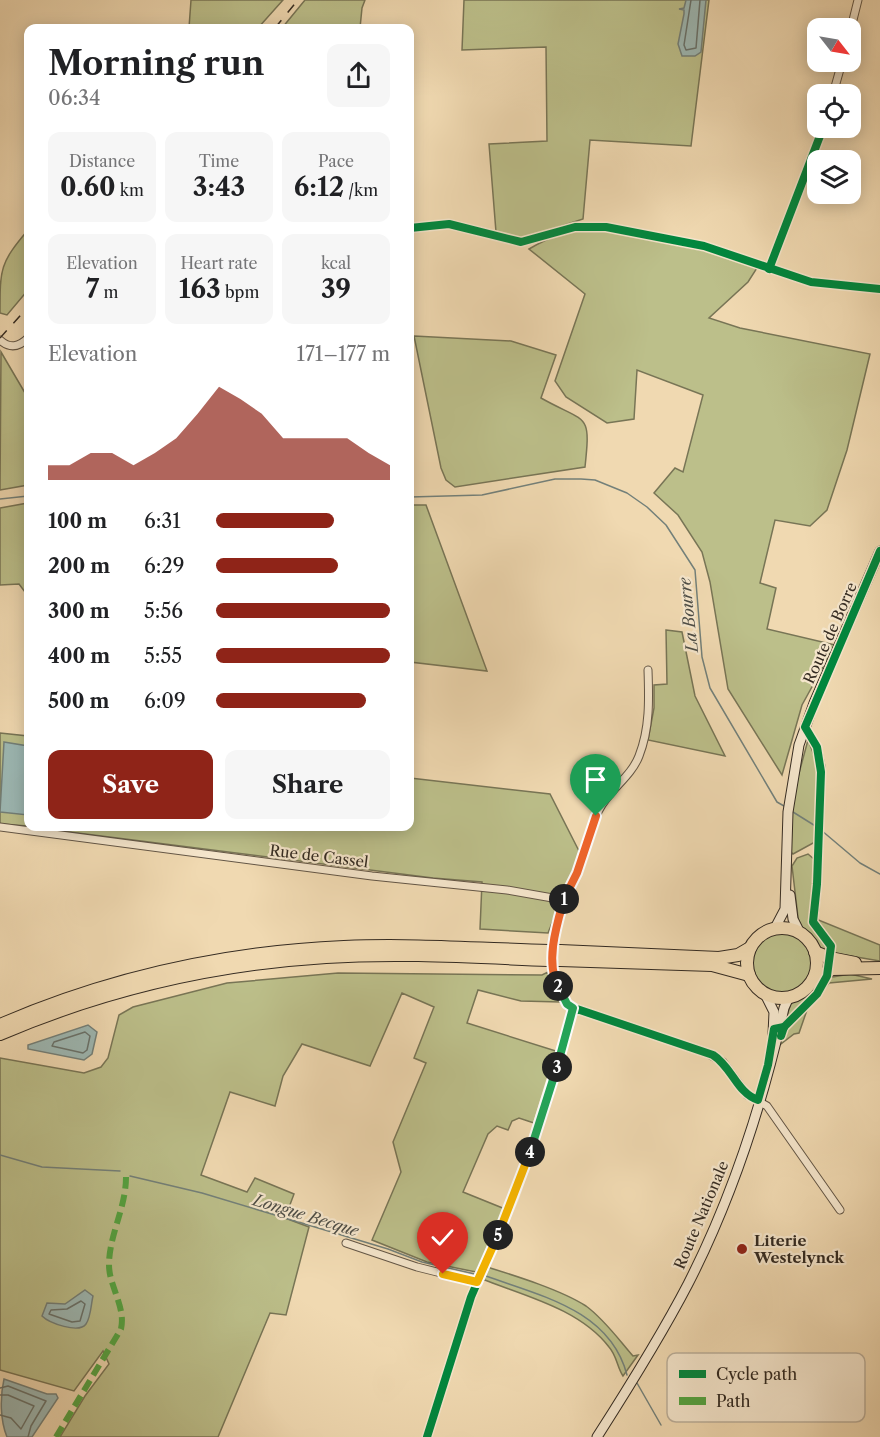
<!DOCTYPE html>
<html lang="en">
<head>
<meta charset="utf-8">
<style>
  :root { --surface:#fff; --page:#f6f6f6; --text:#202124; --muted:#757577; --accent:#8f2418 }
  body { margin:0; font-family:"Libre Caslon Text",serif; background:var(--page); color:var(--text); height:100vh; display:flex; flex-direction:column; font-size:22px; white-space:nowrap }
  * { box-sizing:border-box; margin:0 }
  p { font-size:20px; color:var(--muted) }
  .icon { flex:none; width:33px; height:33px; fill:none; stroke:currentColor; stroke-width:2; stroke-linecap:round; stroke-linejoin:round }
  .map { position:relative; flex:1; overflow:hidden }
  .sheet { position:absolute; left:24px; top:24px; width:390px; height:807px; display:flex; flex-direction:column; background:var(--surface); border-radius:12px; box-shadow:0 3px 15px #0003 }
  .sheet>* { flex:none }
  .needle { width:39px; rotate:121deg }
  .controls { position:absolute; left:807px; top:18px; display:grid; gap:12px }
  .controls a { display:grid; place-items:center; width:54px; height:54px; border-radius:12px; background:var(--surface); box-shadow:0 3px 15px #0003; font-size:30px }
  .pin { position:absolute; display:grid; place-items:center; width:51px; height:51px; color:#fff; margin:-62px -26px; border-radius:50% 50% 50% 0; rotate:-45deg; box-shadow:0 0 6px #0007 }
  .pin .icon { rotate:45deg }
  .km { position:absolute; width:30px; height:30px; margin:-15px; border-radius:50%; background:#222; color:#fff; font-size:16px; line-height:30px; text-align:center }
  .round { display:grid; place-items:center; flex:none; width:63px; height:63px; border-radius:12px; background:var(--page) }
  .headline { display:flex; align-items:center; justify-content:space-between; height:102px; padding:0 24px }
  h1 { font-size:33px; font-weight:700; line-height:45px }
  .figures { display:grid; grid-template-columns:repeat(3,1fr); gap:9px; height:102px; padding:6px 24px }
  .figures div { display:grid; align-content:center; border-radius:12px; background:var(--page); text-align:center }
  .figures b { font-size:26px; font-weight:700 }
  .figures small { font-size:16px; font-weight:400 }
  .figures p { font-size:16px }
  .chart { height:168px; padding:12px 24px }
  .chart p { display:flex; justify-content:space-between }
  .chart svg { width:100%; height:108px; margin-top:6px; fill:var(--accent); opacity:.7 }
  .primary-button { display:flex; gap:12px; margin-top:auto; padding:12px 24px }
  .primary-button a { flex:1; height:69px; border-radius:12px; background:var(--accent); color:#fff; font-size:24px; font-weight:700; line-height:69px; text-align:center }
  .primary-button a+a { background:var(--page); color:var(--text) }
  ul { padding:0 24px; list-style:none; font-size:20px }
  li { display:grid; grid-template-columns:96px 72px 1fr; align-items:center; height:45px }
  li i { height:15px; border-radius:8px; background:var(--accent) }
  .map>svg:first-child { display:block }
</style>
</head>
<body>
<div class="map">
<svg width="880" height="1437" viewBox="0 0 880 1437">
  <rect width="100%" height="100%" fill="#f0d9b1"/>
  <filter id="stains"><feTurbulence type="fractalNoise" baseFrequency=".00333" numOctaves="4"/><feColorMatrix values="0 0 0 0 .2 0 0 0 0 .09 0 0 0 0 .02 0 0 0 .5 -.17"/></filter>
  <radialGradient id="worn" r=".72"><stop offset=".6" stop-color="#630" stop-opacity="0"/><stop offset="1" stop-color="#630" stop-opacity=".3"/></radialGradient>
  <g fill="#bcbf8a" stroke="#787556" stroke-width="1.5">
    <path d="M191,0h92l-25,28h-69z"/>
    <path d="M305,0h60l-3,8 -2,20h-78z"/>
    <path d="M464,0h245l-18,146 -101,-6 -7,79 -52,17 -12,2 -23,-6 -7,-88 58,-3 -1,-94 -84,3z"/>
    <path d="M595,229l111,22 51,17 -9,14 -39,36 31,10 130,26 -23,96 -20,60 -17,16 -35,-6 -15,63 16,5 -9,41 68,16 -33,60 -20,70 -54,-86 -18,-107 -8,-30 -24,-37 -24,-22 21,-25 8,4 20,-77 -66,-25 -3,49 -27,4 -41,-26 -11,-16 30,-87 -56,-45c22,-13 41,-19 66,-20z"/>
    <path d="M28,230v60l-21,25 -7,-2c0,-45 0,-50 28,-83z"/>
    <path d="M414,336l97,5 45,14 -15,43c46,26 50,13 44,69l-130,20 -9,-7 -5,-12z"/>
    <path d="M1,352l27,46v87l-28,5z"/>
    <path d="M28,503v93l-9,-12 -19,1v-77z"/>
    <path d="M410,505h16l61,166 -77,-9z"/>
    <path d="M666,630l16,2 13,64 30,60 -77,-16 6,-32v-23l13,-1z"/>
    <path d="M0,733l28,3v90l-28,-2z"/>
    <path d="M808,740l10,25 -3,77 -22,12 -2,-2 1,-53z"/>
    <path d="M410,778l140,16 30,59 -32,80 -68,-4 2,-47 -49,-4 -403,-51 380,-1z"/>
    <path d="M808,854l7,6 -4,57 69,28v16l-59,-10 -22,-25 -7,-60 5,-8z"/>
    <circle cx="783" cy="963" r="30"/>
    <path d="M548,972l12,30 -39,-1 -43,-11 -11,33 92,29 -22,72 -18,-6 -7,3 -4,9 -11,-4 -9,8 -25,58 42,17 -29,63 -49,-10 -55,-22 29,-68 -8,-30 33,-79 -12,-5 20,-51 -32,-14 -32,73 -68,-22 -19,32 -8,30 -45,-14 -29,83 46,17 8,-14 39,16 -9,24 24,9 -23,88 -16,-2 -52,124h-158l25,-41 24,-32 -6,-13 -29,40 -74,-21v-312l84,15 17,-6 7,-9 11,-43 14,-8 94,-24 111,-10 204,2z"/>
    <path d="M850,974l22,5 -43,4 -22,27 -8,23 -5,1 -17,13 14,-44 17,-7 13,-17z"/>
    <path d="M487,1267c29,9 74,23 99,39 18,13 33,34 47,50l5,-1 -15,21c-6,-9 -6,-20 -14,-29 -29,-38 -84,-51 -127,-68z"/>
  </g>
  <g fill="#9db9b5" stroke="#73807a" stroke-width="1.5">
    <path d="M686,0h20l-5,52 -6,4h-13l-4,-12 6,-30v-4l-5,-1 5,-1z"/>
    <path d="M4,742l24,4v69l-28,-3z"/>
    <path d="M88,1025l9,7 -5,22 -8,6 -56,-11v-4z"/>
    <path d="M85,1290l8,6c-2,8 -2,21 -7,28 -7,10 -37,-1 -44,-8l5,-13 18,1z"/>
    <path d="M4,1379l43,15h9l2,4 -26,39h-25c-7,-17 -7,-40 -3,-58z"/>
  </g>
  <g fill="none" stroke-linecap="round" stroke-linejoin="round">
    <g stroke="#68726c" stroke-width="1.5">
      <path d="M691,0l-7,45 2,5 10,-2 4,-48"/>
      <path d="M85,1032l5,4 -3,14 -4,3 -31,-7 2,-4z"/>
      <path d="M81,1301l4,3 -5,17 -8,1 -23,-8 2,-4 16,-1z"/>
      <path d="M0,1388l8,-2 38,15 -15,25 -3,11"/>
      <path d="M0,1395h8l26,11 -13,23 -10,-11 -11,-3"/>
    </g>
    <g stroke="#73807a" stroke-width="1.5">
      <path d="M410,497l72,-2 73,-16h26l14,1 32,13 20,14 19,18 29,45 7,87 8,31 67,114 7,4"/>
      <path d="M0,499l28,-3"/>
      <path d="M793,812l24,15"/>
      <path d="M821,830l39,33 20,11"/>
      <path d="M0,1155l42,12 78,4"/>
      <path d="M130,1176l72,17 186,56 34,13 53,12"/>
      <path d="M486,1276c55,20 124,34 141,99"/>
      <path d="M637,1383l24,42"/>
    </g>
    <defs>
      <g id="street">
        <path d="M850,32l8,-32"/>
        <path d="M833,94l9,-32"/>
        <path d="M410,228l39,-4 72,18 54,-15h31l98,19 107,36 69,7"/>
        <path d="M769,269l54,-141"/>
        <path d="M0,340c10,9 19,7 28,-2"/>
        <path d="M648,670c1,29 2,58 -9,86 -8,21 -30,34 -40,54 -9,17 -14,38 -20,56 -4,12 -11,22 -15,33 -11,31 -23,85 7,108l134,45 18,10 24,33 20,11 73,104"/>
        <path d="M805,727l12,20 4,19 -4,118 -3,34"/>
        <path d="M0,827l372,49 135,14 57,10"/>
        <path d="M346,1243l71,24 60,15"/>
        <path d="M427,1437l44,-140 43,-100 16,-46 44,-143"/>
      </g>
      <g id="secondary">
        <path d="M790,895l3,24 7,14"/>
        <path d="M775,928l10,-19 3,-97 11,-67 15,-42 66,-152"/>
        <path d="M765,994l9,18 -1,22"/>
        <path d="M597,1437c32,-50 64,-101 91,-153 44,-86 75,-182 96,-276l5,-11"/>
      </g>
      <g id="highway">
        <circle cx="782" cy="963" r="35"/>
        <path d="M560,951l159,7 19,-3 12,-7"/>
        <path d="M815,952l15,6 25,5"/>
        <path d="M560,960l152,5 37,10"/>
        <path d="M813,980l19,-11 48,-1"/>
        <path d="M0,1025c109,-47 226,-73 344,-78 68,-3 137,2 205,4"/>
        <path d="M0,1034c103,-44 213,-70 326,-77 74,-5 148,0 222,3"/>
      </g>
    </defs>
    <use href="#street" stroke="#635646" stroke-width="9"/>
    <use href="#secondary" stroke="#342b22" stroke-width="11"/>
    <use href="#highway" stroke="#342b22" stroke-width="14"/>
    <use href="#street" stroke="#f5e6cc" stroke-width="7"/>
    <use href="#secondary" stroke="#f5e6cc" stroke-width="9"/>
    <use href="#highway" stroke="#f0d9b1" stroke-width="12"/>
    <g stroke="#342b22" stroke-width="1.5" stroke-dasharray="10 10" stroke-linecap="butt">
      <path d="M275,28l23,-28"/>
      <path d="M0,338l28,-31"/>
    </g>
    <defs>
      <g id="highway-bridge">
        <path d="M549,951h11"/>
        <path d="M548,960h12"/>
      </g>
    </defs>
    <use href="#highway-bridge" stroke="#342b22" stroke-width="14" stroke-linecap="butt"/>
    <use href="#highway-bridge" stroke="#f0d9b1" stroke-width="12"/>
    <path stroke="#53a441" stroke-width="6" stroke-dasharray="12 6" stroke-linecap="butt" d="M56,1437l65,-108c5,-22 -12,-43 -12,-64 0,-30 17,-57 17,-88"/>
    <defs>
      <g id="cycleway">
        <path d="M410,228l39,-4 72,18 54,-15h31l98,19 107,36 69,7"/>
        <path d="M769,269l54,-141"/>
        <path d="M781,1036l3,-9 33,-33 10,-18 4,-30 -18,-24 4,-38 4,-112 -4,-25 -12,-20 75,-176"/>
        <path d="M427,1437l44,-140 43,-100 16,-46 44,-143 139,47c19,12 24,38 45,45l10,-35 6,-36 10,-2"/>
      </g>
    </defs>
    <use href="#cycleway" stroke="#f5e6cc" stroke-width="11"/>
    <use href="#cycleway" stroke="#00873e" stroke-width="8"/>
  </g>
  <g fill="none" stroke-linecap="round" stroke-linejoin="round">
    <defs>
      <path id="split-1" d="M564,899l13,-26 19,-57"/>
      <path id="split-2" d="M558,986c-13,-25 -1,-62 6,-87"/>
      <path id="split-3" d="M557,1067l16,-59 -6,-4 -9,-18"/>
      <path id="split-4" d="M530,1152l27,-85"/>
      <path id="split-5" d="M498,1235l32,-83"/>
      <path id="split-6" d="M443,1274l34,8 21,-47"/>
    </defs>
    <use href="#split-1" stroke="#fff" stroke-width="12"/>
    <use href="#split-2" stroke="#fff" stroke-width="12"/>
    <use href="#split-3" stroke="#fff" stroke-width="12"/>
    <use href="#split-4" stroke="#fff" stroke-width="12"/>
    <use href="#split-5" stroke="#fff" stroke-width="12"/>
    <use href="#split-6" stroke="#fff" stroke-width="12"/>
    <use href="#split-1" stroke="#f0652b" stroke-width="8"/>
    <use href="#split-2" stroke="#f0652b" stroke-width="8"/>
    <use href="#split-3" stroke="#22a559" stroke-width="8"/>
    <use href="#split-4" stroke="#22a559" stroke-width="8"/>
    <use href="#split-5" stroke="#f5b400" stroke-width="8"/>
    <use href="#split-6" stroke="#f5b400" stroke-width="8"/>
  </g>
  <circle fill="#8f2418" stroke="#f5e6cc" stroke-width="2" cx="742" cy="1249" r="6"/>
  <g text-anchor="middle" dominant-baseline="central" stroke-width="4.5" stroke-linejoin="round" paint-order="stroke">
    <g font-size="15" fill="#342b22" stroke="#f5e6cc">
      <text transform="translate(830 633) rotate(-66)">Route de Borre</text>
      <text transform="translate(319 856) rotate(7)">Rue de Cassel</text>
      <text transform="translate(701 1215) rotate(-67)">Route Nationale</text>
    </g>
    <g font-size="15" font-weight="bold" fill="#342b22" stroke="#f5e6cc" text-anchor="start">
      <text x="754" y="1240">Literie<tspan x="754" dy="17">Westelynck</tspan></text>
    </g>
    <g font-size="16" font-style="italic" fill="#4e4e47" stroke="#f5e6cc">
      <text transform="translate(688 615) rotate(-96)">La Bourre</text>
      <text transform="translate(306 1215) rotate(17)">Longue Becque</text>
    </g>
  </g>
  <rect x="667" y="1353" width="198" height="69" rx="9" fill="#f5e6cc" stroke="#bbae99" stroke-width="1.5"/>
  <rect x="679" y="1370" width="27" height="8" fill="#00873e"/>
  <rect x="679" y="1397" width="27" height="8" fill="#53a441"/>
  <g font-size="16" fill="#342b22">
    <text x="716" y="1380">Cycle path</text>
    <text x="716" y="1407">Path</text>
  </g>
  <rect width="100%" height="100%" filter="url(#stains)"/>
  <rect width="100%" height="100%" fill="url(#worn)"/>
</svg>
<div class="controls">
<a><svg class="needle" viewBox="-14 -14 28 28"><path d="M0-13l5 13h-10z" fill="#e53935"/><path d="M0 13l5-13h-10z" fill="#757577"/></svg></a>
<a><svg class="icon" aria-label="locate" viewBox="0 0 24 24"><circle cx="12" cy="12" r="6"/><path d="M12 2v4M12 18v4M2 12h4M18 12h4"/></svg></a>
<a><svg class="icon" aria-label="layers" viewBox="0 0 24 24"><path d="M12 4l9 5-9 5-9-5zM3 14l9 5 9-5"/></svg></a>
</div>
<div class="pin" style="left:596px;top:816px;background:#1e9e55"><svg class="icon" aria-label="arrive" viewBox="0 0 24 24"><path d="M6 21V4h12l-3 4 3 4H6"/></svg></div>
<div class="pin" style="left:443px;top:1274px;background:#d93025"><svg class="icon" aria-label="check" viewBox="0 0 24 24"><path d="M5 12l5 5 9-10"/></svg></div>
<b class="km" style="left:564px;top:899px">1</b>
<b class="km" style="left:558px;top:986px">2</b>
<b class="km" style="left:557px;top:1067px">3</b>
<b class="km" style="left:530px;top:1152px">4</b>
<b class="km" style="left:498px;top:1235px">5</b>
<section class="sheet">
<div class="headline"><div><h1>Morning run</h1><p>06:34</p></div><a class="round"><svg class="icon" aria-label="share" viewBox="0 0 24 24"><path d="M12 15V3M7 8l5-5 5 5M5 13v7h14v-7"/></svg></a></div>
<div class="figures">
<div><p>Distance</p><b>0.60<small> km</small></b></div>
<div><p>Time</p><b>3:43</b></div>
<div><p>Pace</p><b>6:12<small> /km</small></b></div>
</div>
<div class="figures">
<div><p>Elevation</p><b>7<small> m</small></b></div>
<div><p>Heart rate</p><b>163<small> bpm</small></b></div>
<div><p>kcal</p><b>39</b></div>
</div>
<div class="chart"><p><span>Elevation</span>171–177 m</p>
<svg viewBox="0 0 160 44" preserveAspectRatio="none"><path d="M0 44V38L10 38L20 33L30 33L40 38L50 33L60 27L70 17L80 6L90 11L100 17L110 27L120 27L130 27L140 27L150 33L160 38V44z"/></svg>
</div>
<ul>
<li><b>100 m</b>6:31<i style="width:68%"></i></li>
<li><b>200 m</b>6:29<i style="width:70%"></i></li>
<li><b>300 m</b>5:56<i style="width:100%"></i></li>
<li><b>400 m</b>5:55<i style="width:100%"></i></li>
<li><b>500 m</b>6:09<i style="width:86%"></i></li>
</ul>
<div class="primary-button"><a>Save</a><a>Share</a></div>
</section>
</div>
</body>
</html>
